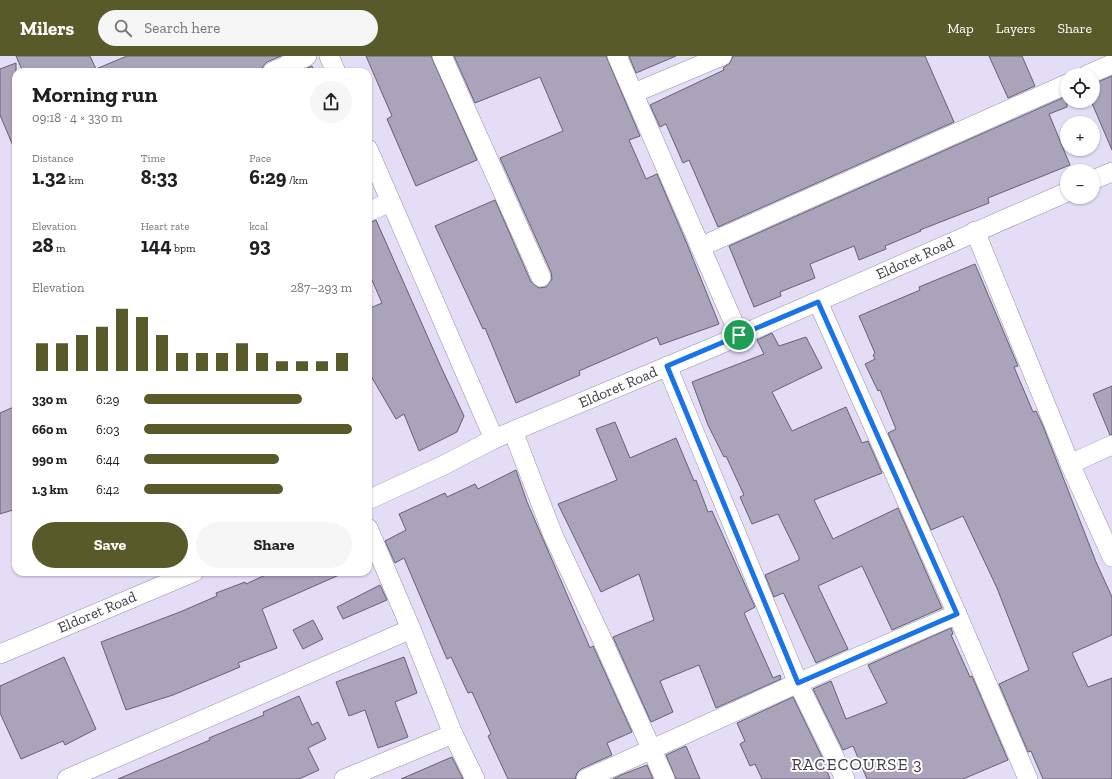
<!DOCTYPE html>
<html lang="en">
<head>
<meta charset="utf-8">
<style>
  :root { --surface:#fff; --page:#f6f6f6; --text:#202124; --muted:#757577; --accent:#585b29 }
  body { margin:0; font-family:"Zilla Slab",serif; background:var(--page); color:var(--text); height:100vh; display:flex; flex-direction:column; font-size:15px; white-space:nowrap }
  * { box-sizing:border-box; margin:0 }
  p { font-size:13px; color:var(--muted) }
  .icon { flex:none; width:22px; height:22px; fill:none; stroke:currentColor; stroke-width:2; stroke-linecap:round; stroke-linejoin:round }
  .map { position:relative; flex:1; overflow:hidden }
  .side { position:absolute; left:12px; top:12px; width:360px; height:508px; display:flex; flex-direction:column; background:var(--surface); border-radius:12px; box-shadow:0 1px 3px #0004 }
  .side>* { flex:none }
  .tools { position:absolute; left:1060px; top:12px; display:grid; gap:8px }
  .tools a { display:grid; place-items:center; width:40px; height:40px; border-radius:50%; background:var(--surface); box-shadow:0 1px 3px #0004; font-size:20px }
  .pin { position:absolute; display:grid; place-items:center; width:34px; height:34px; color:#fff; margin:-17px; border:2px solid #fff; border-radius:50%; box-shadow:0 1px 4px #0007 }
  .round { display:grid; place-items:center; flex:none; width:42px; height:42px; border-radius:21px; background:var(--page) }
  .summary { display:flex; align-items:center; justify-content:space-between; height:68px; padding:0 20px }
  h1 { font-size:22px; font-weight:700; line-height:30px }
  .figures { display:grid; grid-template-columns:repeat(3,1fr); gap:6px; height:68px; padding:4px 20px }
  .figures div { display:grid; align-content:center }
  .figures b { font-size:20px; font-weight:700 }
  .figures small { font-size:11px; font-weight:400 }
  .figures p { font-size:11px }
  .chart { height:112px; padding:8px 20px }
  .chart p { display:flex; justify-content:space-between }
  .chart svg { width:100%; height:72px; margin-top:4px; stroke:var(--accent); stroke-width:6 }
  .action { display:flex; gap:8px; margin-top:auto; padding:8px 20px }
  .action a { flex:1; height:46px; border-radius:24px; background:var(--accent); color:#fff; font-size:16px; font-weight:700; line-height:46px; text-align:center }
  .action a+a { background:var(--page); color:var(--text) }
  ul { padding:0 20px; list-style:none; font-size:13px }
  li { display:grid; grid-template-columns:64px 48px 1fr; align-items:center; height:30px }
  li i { height:10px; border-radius:5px; background:var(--accent) }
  header { display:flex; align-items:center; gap:24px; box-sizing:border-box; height:56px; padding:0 20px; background:var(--accent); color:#fff }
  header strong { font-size:19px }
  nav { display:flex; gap:22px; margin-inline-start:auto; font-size:14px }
  .search { width:280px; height:36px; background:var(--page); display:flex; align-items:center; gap:10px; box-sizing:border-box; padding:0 14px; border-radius:22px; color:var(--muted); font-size:15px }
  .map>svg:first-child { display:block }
</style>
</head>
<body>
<header>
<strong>Milers</strong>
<div class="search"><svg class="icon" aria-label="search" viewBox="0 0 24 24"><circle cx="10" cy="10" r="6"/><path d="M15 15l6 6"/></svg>Search here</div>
<nav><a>Map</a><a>Layers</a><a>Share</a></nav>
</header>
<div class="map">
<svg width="1112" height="723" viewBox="0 0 1112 723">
  <rect width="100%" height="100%" fill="#e3ddf6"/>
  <g fill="#aaa4bb" stroke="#656075">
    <path d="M16,0h74l6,13 31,-13h154l-14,6 -4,4 -2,6h-238z"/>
    <path d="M366,0h65l46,104 -61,26 -29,-67 5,-3z"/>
    <path d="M454,0h152l34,80 -11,4 17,39 11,-5 30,70 32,80 -59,21 -3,-8 -78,34 1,4 -64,28 -31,-75 -2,1 -48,-103 60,-26 36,82 8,6 7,-1 6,-8 -1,-7 -51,-114 63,-27 -23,-54 -65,26z"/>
    <path d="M629,0h47l-40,17z"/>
    <path d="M733,0h192l29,66 -236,105 -29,-67 -6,3 -17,-39 -6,3 -10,-22 74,-35 -1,-2 7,-5z"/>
    <path d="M989,0h33l13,30 -27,12z"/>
    <path d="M16,7v90l-16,-38v-46z"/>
    <path d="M312,10l3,6h-17z"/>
    <path d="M1112,20v74l-21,-49h2v-17z"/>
    <path d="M1067,40v11l-18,7 21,51 -82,33 1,5 -69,27 1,1 -36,15 1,3 -27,11 -5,-14 -44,18 5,14 -35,14 1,4 -27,11 -25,-61z"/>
    <path d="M376,164l65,147 23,49 -7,16 -38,19 -15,-37 -8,5 -28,-48v-62l14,-6 -14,-32v-48z"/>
    <path d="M975,208l43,102 -4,1 19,45 3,-1 7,15 53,136 16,35v38l-40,18 16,34 24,-9v101h-69l-12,-28 -3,1 -29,-68 30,-14 -32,-82 -34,-72 -32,14 -43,-97 8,-4 -16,-39 -2,1 -13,-27 10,-5 -2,-4 2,-2 -16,-37 61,-26 -1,-3z"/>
    <path d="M772,277l7,13 27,-9 16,31 -50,24 20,39 54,-24 16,36 6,-2 14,32 -68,27 19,39 65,-31 44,100 -50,22 -30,-64 -44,20 30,63 -32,14 -32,-69 -1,-1 -9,4 -9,-22 34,-15v-3l-21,-43 -26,10 -12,-27 4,-2 -18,-39 -2,1 -16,-32 -16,-43 72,-28 -7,-14z"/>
    <path d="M1112,330v48l-2,1 -17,-41z"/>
    <path d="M16,350v103l-16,5v-101z"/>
    <path d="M615,366l15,36 46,-20 18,43 2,-1 12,32 4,-1 43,96 -11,6 29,65 7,-3 1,4 -65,29 -17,-43 -39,16 13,31 -22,10 -38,-85 41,-17 -15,-46 -38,18 -43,-88 59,-24 -21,-51z"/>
    <path d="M516,414l11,32 63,146 3,-2 39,86 -25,11 5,12 -31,14 -4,4 -2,6h-67l-20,-43 3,-2 -19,-42 -4,1 -17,-36 -4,2 -43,-101 -9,5 -10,-22 21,-11 -7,-16 46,-21 2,4 28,-13 3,5z"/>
    <path d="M272,516h74l-84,37 15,39 -39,15 2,4 -67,28 -47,15 -25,-68 79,-30 37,-16 -1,-3 29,-11 1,2z"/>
    <path d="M380,529l7,15 -44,19 -6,-12z"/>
    <path d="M313,564l10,19 -20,10 -10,-19z"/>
    <path d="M951,572l2,6 -2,1 19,42 2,-1 36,84 -45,19h-96l-14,-33 -10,4 -30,-61 18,-8 15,38 41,-16 -19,-38z"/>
    <path d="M64,601l32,72 -31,16 -2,-4 -42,18 -21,-46v-27z"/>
    <path d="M404,601l13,36 -22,9 13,35 -30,11 -13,-38 -16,6 -13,-34z"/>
    <path d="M299,640l13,29 6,-3 8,17 -18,9 11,22 -20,9h-181l92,-39 -1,-2 55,-23 -1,-3z"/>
    <path d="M793,641l29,60 8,22h-68l-7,-15 -5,2 -10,-22 5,-3 -8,-18z"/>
    <path d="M686,690l14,33h-24l-10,-24z"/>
    <path d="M452,701l11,22h-62z"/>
    <path d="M647,709l6,14h-40l8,-4z"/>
  </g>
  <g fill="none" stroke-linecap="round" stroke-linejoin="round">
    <defs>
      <g id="street">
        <path d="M329,0l7,16"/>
        <path d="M442,0l99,221"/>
        <path d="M617,0l122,279"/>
        <path d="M272,16l35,-16"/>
        <path d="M1087,19l25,-11"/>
        <path d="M634,37l88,-37"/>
        <path d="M368,93l126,290"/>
        <path d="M1093,124l19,-8"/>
        <path d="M368,156l22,-10"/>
        <path d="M975,175l95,233 42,-19"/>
        <path d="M700,191l367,-163"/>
        <path d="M818,246l139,312 71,165"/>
        <path d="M667,310l131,317 47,96"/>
        <path d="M513,375l40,104 47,100 65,144"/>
        <path d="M1070,408l42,93"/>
        <path d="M368,444l74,-34 52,-27 222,-93 351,-154"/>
        <path d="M411,573l42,105 22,45"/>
        <path d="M0,598l194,-82"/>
        <path d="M67,723l344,-150 -43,-101"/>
        <path d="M344,723l109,-45"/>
        <path d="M586,723l212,-96 159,-69"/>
      </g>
    </defs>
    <use href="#street" stroke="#9690a7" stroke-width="20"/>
    <use href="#street" stroke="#fff" stroke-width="19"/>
  </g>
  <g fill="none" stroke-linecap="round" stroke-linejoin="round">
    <defs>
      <path id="route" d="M818,246l139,312 -159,69 -131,-317z"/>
    </defs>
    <use href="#route" stroke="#fff" stroke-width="8"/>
    <use href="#route" stroke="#1a73e8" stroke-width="5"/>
  </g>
  <g text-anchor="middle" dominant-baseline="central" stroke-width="4" stroke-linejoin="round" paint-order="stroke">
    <g font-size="15" fill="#3e3b45" stroke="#fff">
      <text transform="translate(915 202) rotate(-24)">Eldoret Road</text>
      <text transform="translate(618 331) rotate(-23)">Eldoret Road</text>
      <text transform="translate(97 556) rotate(-23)">Eldoret Road</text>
    </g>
    <g font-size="17" letter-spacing="1" fill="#3e3b45" stroke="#fff">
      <text x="857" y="708">RACECOURSE 3</text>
    </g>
  </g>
</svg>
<div class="tools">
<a><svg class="icon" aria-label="locate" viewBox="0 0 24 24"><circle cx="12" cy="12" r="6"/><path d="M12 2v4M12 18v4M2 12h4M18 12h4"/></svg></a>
<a>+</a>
<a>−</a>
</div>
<div class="pin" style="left:739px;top:279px;background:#1e9e55"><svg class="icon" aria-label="arrive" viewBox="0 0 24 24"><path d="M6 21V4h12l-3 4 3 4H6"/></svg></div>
<section class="side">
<div class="summary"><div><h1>Morning run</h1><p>09:18 · 4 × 330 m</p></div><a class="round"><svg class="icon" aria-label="share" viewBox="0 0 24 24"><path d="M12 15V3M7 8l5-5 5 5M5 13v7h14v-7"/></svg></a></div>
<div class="figures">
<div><p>Distance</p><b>1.32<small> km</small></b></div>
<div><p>Time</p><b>8:33</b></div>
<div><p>Pace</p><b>6:29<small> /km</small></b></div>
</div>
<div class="figures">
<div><p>Elevation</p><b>28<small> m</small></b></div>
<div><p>Heart rate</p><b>144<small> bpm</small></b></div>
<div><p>kcal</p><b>93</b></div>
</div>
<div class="chart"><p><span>Elevation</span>287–293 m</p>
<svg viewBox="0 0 160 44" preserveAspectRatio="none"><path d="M5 44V27M15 44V27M25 44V22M35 44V17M45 44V6M55 44V11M65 44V22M75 44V33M85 44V33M95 44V33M105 44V27M115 44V33M125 44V38M135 44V38M145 44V38M155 44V33"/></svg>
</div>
<ul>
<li><b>330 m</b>6:29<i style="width:76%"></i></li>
<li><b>660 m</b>6:03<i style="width:100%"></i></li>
<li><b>990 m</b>6:44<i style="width:65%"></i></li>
<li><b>1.3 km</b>6:42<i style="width:67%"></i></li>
</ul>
<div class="action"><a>Save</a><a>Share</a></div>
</section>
</div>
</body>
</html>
